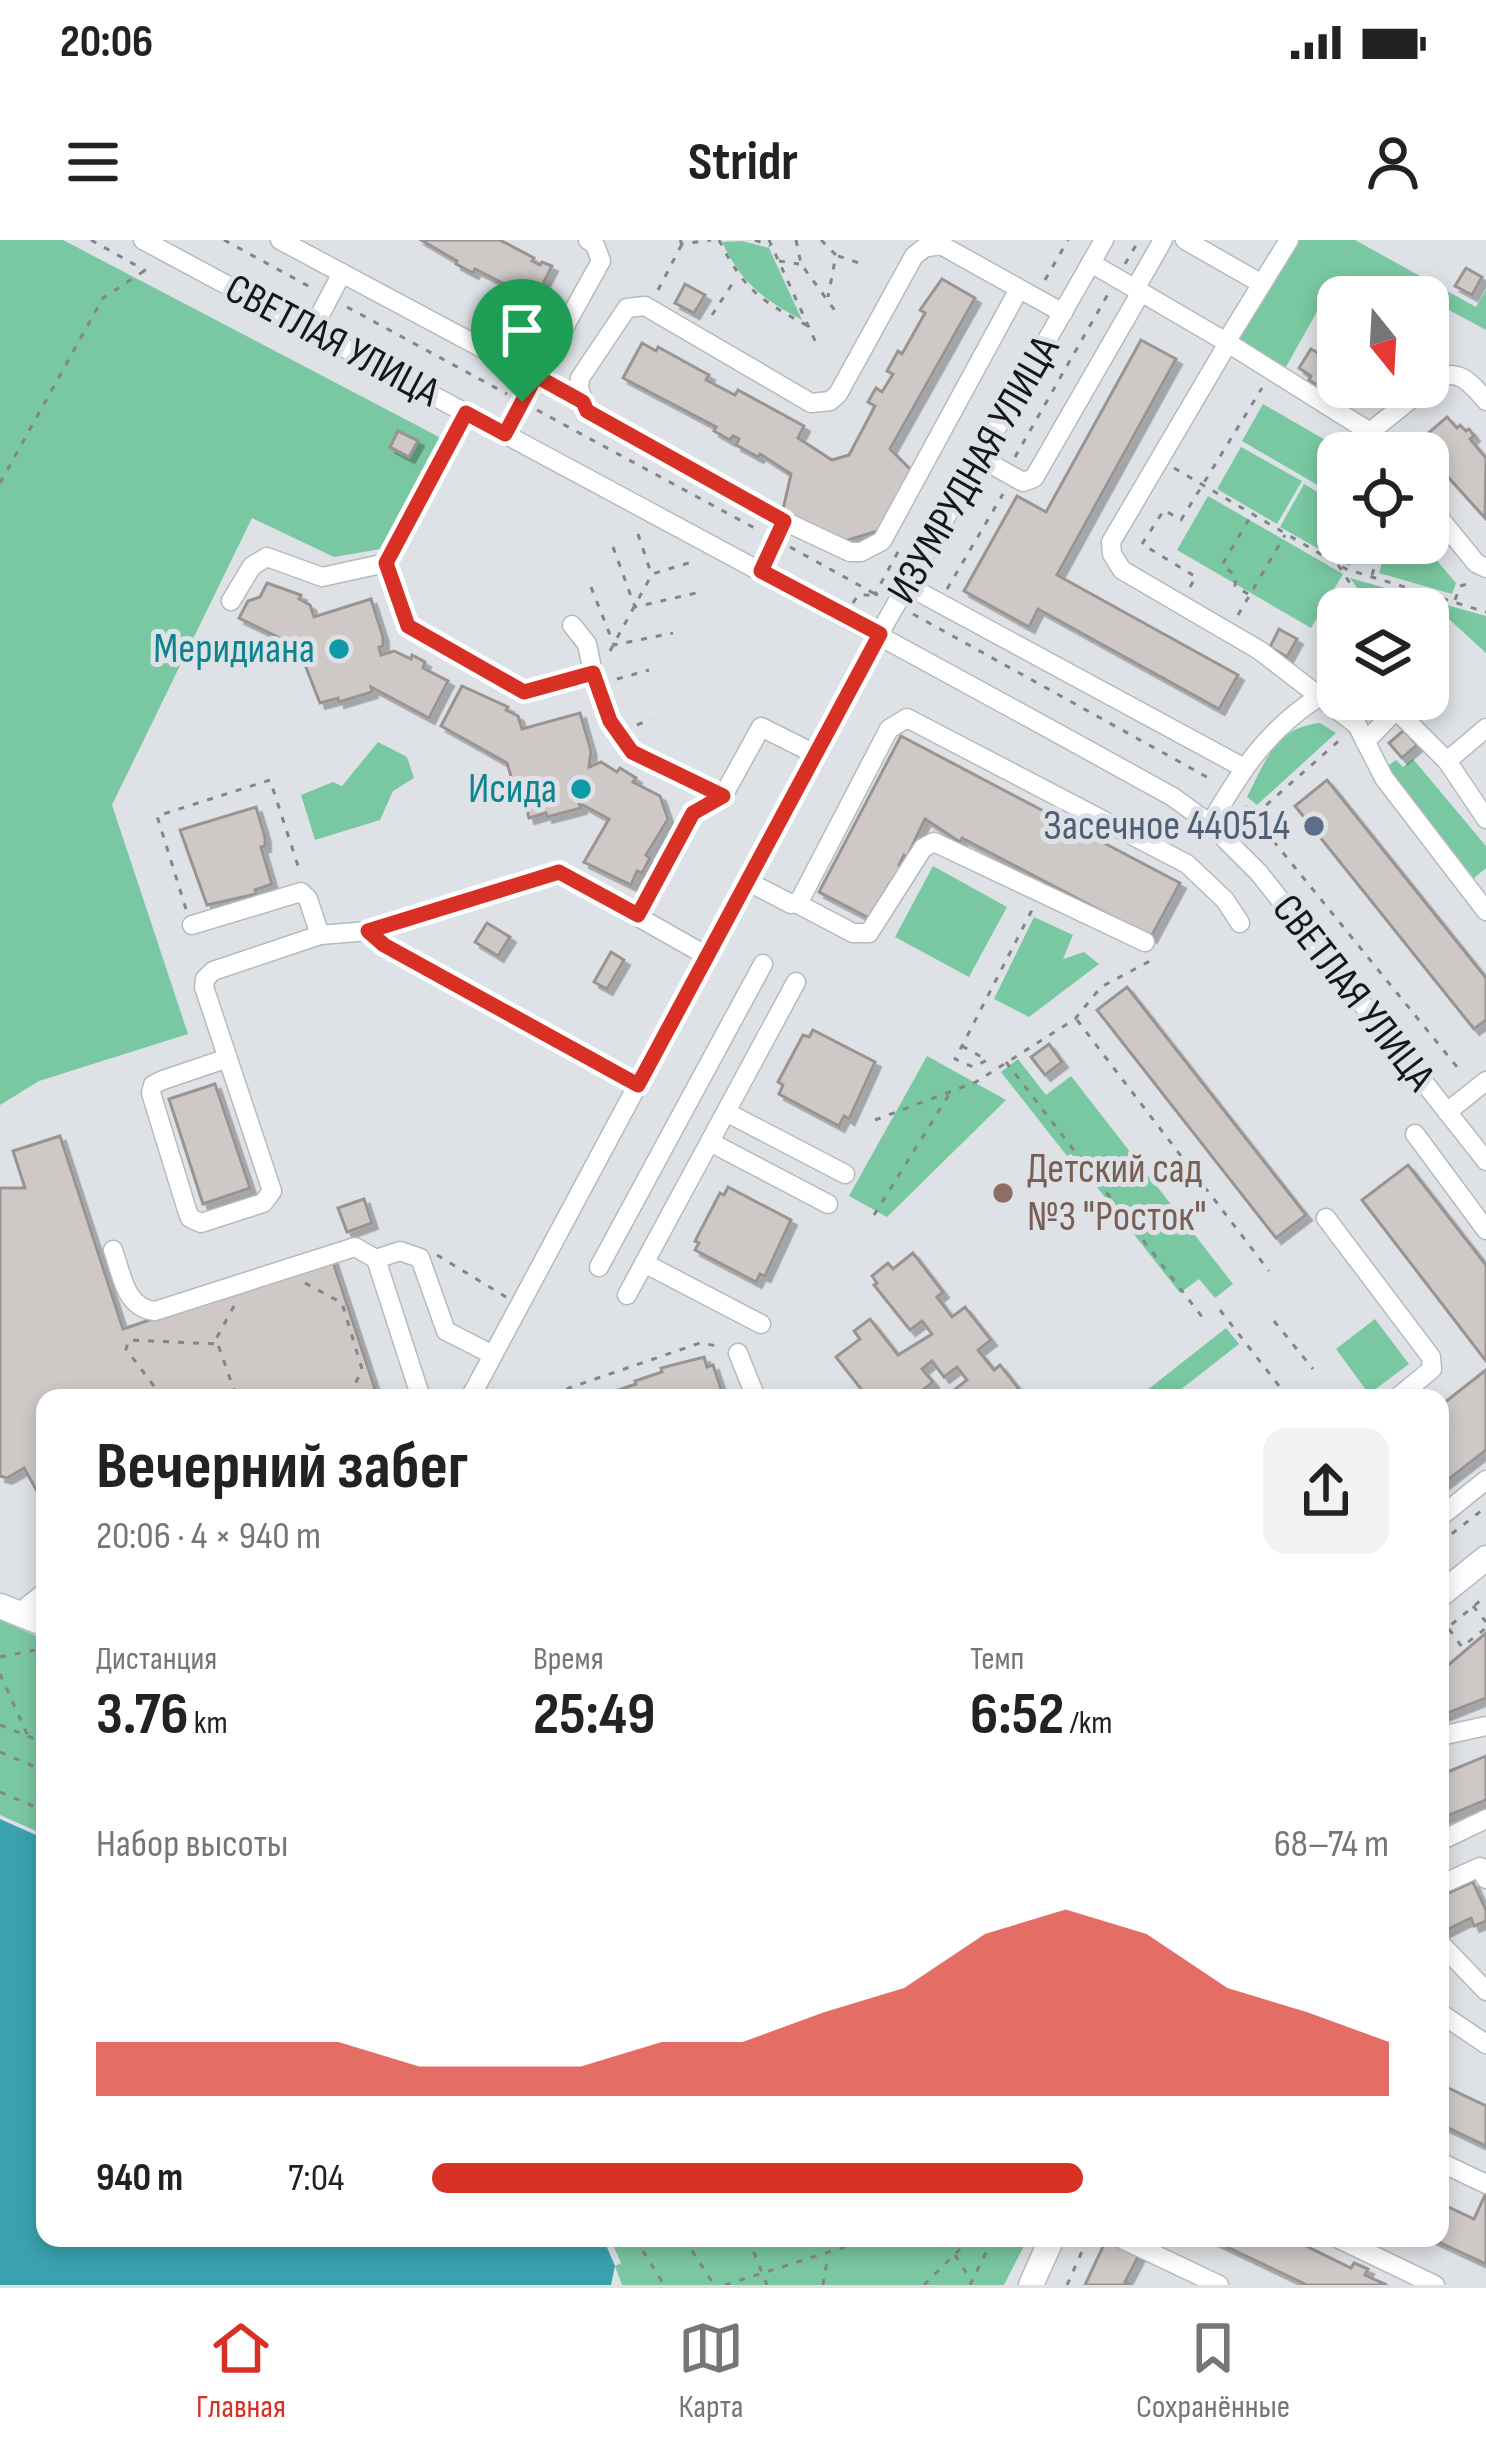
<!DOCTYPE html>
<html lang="ru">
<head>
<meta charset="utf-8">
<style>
  :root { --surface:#fff; --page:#f2f2f2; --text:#222; --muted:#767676; --line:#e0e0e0; --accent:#d93025 }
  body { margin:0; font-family:"Sofia Sans Condensed",sans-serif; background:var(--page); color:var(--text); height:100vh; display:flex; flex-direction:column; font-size:45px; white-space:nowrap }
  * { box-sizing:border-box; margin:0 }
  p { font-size:39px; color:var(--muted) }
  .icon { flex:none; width:66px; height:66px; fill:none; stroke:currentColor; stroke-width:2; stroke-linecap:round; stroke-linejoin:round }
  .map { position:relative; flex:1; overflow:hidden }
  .panel { position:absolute; left:36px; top:1149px; width:1413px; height:858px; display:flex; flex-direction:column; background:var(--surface); border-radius:24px; box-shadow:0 6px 18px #0003 }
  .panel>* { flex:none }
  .needle { width:78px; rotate:162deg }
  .tools { position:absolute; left:1317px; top:36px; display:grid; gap:24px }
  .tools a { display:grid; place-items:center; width:132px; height:132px; border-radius:24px; background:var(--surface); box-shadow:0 6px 18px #0003; font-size:60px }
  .pin { position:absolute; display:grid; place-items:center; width:102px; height:102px; color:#fff; margin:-123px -51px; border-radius:50% 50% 50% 0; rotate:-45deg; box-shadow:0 0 12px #0007 }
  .pin .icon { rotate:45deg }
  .round { display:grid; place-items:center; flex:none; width:126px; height:126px; border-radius:24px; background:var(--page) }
  .overview { display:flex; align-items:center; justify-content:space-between; height:204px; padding:0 60px }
  h1 { font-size:66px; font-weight:700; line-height:90px }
  .stats { display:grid; grid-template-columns:repeat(3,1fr); gap:18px; height:204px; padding:12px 60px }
  .stats div { display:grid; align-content:center }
  .stats b { font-size:60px; font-weight:700 }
  .stats small { font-size:33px; font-weight:400 }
  .stats p { font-size:33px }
  .chart { height:336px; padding:24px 60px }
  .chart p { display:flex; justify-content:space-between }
  .chart svg { width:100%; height:216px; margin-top:12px; fill:var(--accent); opacity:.7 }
  ul { padding:0 60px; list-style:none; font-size:39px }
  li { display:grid; grid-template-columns:192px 144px 1fr; align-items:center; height:90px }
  li i { height:30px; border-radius:15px; background:var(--accent) }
  .status { display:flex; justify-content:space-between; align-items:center; height:84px; padding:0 60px; background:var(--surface); direction:ltr }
  .status svg { height:33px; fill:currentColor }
  header { display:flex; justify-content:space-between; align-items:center; height:156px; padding:0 60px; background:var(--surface); font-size:54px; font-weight:700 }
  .tabs { display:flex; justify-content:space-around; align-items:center; height:168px; border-top:3px solid var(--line); background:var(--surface); font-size:33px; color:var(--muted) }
  .tabs a { display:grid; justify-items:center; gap:6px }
  .tabs .on { color:var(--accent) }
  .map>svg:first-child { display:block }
</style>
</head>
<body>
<div class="status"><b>20:06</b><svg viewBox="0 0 49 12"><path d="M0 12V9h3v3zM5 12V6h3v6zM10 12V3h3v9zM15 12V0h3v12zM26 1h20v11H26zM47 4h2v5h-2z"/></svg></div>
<header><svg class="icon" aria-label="menu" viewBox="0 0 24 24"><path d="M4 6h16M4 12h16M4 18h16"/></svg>Stridr<svg class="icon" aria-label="person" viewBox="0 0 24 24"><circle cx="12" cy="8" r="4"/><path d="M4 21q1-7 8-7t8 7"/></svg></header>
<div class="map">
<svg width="1486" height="2045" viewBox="0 0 1486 2045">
  <defs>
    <filter id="shadow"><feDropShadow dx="5.5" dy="5.5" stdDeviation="0" flood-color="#0004"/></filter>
  </defs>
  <rect width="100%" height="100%" fill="#dee2e6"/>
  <g fill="#79c8a1">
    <path d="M0,0h63l378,198 -60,111 -47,8 -82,-39 -140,287 76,229 -149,47 -39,24z"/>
    <path d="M1295,0h60l121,67 10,-17v40l-50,-27 -8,13v-19h-90v20l-19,-9 -33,59 -47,-26z"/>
    <path d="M742,1l27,7 33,72c-40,-22 -60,-36 -80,-78z"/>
    <path d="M1263,164l78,45 13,-9 10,13h-26v44l-96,-56z"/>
    <path d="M1241,207l61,34 -25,43 -60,-35z"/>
    <path d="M1304,244l34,20v39h24l-13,23 -69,-39z"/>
    <path d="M1208,256l135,78 -32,54 -134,-78z"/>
    <path d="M1388,303h34l34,40 -4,11 -73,-21z"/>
    <path d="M1350,338l136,38v37l-37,-34 -21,19v-29h-56z"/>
    <path d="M1320,483l16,10 -79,72 -10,-8c19,-36 27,-69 73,-74z"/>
    <path d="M378,502l29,15 7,21 -21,13 -13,29 -65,20 -14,-45 32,-13 9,4z"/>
    <path d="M1413,519l73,87v22l-12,10 -89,-110 11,-8 7,7z"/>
    <path d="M933,626l74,41 -38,70 -74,-40z"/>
    <path d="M1034,677l39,18 -10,24 21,-7 15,12 -70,53 -35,-18z"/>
    <path d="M927,816l79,44 -119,117 -38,-21z"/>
    <path d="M1018,819l28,36 25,-19 162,208 -18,14 -16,-19 -19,14 -109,-139 -4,2 -66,-84z"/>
    <path d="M1375,1079l34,45 -40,30 -33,-45z"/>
    <path d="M1226,1088l13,16 -69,54h-33z"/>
    <path d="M0,1380l45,20v195l-45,-20z"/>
    <path d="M610,1998h418l-24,47h-382l-7,-19 6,-3z"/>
  </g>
  <path fill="#3aa2ae" d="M0,1579l45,20v399h558l12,28 -4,19h-611z"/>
  <g fill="#cec9c6" stroke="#999492" stroke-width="3" filter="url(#shadow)">
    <path d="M421,0h79l34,18 -2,3 8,4 2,-3 10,4 -18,35 -28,-11 2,-4 -33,-17 -2,4 -17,-9 1,-3z"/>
    <path d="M1466,28l16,9 -10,18 -17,-9z"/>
    <path d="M942,39l33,19 -85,151 26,26 -35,55 -43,13 -56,-29 9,-40 -31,-20 -2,3 -22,-12 3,-6 -6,-3 -3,4 -16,-9 2,-4 -93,-49 19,-35 14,8 2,-4 51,28 -3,5 29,15 3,-5 66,36 -6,12 34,22 17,-5 26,-49 -7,-4 8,-14 6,4 11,-18 -6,-3 11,-20 4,3 23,-41 -5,-3z"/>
    <path d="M685,44l20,11 -11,18 -19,-10z"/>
    <path d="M1336,88l2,59h11l-5,8 -17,-4 -4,6 -12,-7 4,-6 -6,-4 2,-4 -12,-8 12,-19 9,5z"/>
    <path d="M1141,100l35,19 -119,216 181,100 -19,34 -181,-100 -9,18 -65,-36 53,-95 29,16z"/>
    <path d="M1447,177l10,11 3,-3 6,6 3,-2 5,7 -4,3 16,19 -1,60 -64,-71 -1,-7z"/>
    <path d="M398,191l20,10 -9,16 -19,-10z"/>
    <path d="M267,343l34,12 -2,4 11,6 4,12 57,-18 12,38v9l-4,1 2,8 13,-4 17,8 1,-4 13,7 -2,6 25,13 -19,37 -58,-31 1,5 -33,10 -1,-4 -18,5 -22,-56 -59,-29 9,-17 12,-4z"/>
    <path d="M1279,389l18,10 -10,18 -17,-10z"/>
    <path d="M462,446l46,21 -2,3 12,6 4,13 58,-16 11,38 -2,16 12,-5 16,10 3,-4 16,10 -3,4 27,14 8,23 -22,36 4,3 -8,15 -5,-2 -6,14 -47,-23 25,-43 -30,-16 2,5 -34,9 -1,-4 -17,5 -5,-21 -6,2 -11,-36 -66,-37z"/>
    <path d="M1404,490l13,15 -15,13 -13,-15z"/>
    <path d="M901,496l279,147 -29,54 -189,-99 -2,4 -35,-23 -18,38 -3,-2 -5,10 6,3 -10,19 -6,-3 -18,35 -52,-27z"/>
    <path d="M1327,540l159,198v42l-12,9 -179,-223z"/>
    <path d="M256,567l9,30v9l-4,1 11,37 -17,6 1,4 -49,11 -27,-75z"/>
    <path d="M487,683l23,14 -12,19 -23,-14z"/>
    <path d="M611,712l13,8 -17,29 -13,-7z"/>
    <path d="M1127,747l179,228 -30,23 -179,-228z"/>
    <path d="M813,790l62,32 -26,57 -5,-3 -5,10 -60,-32 4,-9 -5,-3 25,-47 6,2z"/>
    <path d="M1049,804l13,18 -17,13 -14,-18z"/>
    <path d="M215,844l35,104 -47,16 -34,-105z"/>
    <path d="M60,896l63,193 209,-70 46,139h-333v107l-21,-37 -17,10 -7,-2v-288h25l-12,-37z"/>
    <path d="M1408,925l78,100v96l-124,-161z"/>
    <path d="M728,947l63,33 -26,56 -5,-2 -4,8 -61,-32 4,-7 -4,-2 25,-48 4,2z"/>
    <path d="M364,959l8,24 -25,9 -9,-24z"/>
    <path d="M913,1013l30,39 -6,5 15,20 13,-10 26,33 -13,10 16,20 6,-5 26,33h-66l-6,-8 13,-10 -10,-13 -13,10 -12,-16 -10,8 11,13 -9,7 7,9h-63l-32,-41 24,-18 -6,-8 16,-12 28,36 34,-21 -10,-13 -12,9 -36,-45 3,-2 -5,-7 16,-13 5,6z"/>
    <path d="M704,1117l3,10 6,-2 11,33h-35l-2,-4 -7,4h-85l41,-14 -1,-3 27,-9 -1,-4z"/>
    <path d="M1486,1130v80l-46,36v-80z"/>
    <path d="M1486,1393v65l-46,18v-44z"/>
    <path d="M1486,1516v44l-46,19v-44z"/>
    <path d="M1473,1642l13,28v11l-12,5 -3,-8 -31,15v-36z"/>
    <path d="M1440,1844l46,22v40l-46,-22z"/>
    <path d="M1486,1953v71l-56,-26h10v-35l34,16z"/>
    <path d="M1107,1998l33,15 -15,29 6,3h-46z"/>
    <path d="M1208,1998h94v6l49,24 3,-5 14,6 -3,6 22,10h-80z"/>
  </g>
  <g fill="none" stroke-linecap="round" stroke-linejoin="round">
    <defs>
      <g id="minor">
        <path d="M143,0c344,185 689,368 1030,557l37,27 49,49 227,288"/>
        <path d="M280,0l303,162"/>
        <path d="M1185,0l77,44"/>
        <path d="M1091,23l137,80 -117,199 1,12 10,16 137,80 98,75 27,53 102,133"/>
        <path d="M1135,49l28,-49"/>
        <path d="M312,90l30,-57"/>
        <path d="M1226,102l63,-102"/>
        <path d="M1228,103l142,89 17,21"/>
        <path d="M1428,145c26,-21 40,-6 58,16"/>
        <path d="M466,173l-80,150 22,63 116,65 69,-18 17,48 22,31 91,44 -30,17 -55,102"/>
        <path d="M1370,192l56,-45"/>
        <path d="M505,194l96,-173 -6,-16 -7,-5"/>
        <path d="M980,218l43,24 11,-4 107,-186"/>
        <path d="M1428,264l48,59 10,5"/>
        <path d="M784,281l66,31h11l21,-11 137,-252"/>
        <path d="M761,331l23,-50 -197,-110 -8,-23 1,-10 47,-70 18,-2 166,97 19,-2 8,-7 76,-138 10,-8 17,-3 122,68"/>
        <path d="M908,346l336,182"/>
        <path d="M231,361l21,-35 15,-9 55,20 64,-14"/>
        <path d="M572,385l15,19 6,29"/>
        <path d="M1486,488l-39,33 39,58"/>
        <path d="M1365,502l31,-32 51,51"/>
        <path d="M723,556l38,-69 54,27"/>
        <path d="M1210,584c31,-53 55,-92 107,-126"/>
        <path d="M747,641l44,23 9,-4 89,-171 18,-11 280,146 38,36 15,23"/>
        <path d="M796,663l57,30h16l54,-85 11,-6 211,100"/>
        <path d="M192,685l109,-33 7,7 12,36"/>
        <path d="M368,691l191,-59 148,84"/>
        <path d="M228,818l-65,22 -10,5 -2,8 36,117 3,8 11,5 62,-20 9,-12 -68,-204 1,-8 8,-8 107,-36 48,-4 16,14 254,140"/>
        <path d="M726,872l119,62"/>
        <path d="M1447,872l39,-31"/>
        <path d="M1415,894l71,96"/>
        <path d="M710,902l118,62"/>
        <path d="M1326,978l105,139 1,12 -35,29"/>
        <path d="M113,1010c9,25 12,58 42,61l200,-64 21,12"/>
        <path d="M644,1023l117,61"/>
        <path d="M599,1027l164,-303"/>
        <path d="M627,1055l169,-313"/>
        <path d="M738,1113l18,45"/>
        <path d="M421,1158l-45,-139 24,-8 20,7 26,73 47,24"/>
        <path d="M470,1158l409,-764 225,-394"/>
        <path d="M1440,1277l46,-37"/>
        <path d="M19,1373l26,-21"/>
        <path d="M1445,1495l41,-9"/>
        <path d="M1440,1601l46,-22"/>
        <path d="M1440,1645l40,-18 6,12"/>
        <path d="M1440,1703l46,48"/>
        <path d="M1440,1773l46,31"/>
        <path d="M1440,1922l46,22"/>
        <path d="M1120,1998l99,47"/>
        <path d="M1337,1998l98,47"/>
      </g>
      <g id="major">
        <path d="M1440,1355l46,-37"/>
        <path d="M0,1366l45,18"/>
        <path d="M1031,2045l21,-47"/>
      </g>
    </defs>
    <use href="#minor" stroke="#b6babd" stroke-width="21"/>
    <use href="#major" stroke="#b6babd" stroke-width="27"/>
    <g stroke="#838689" stroke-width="3" stroke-dasharray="6 9" stroke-linecap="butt">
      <path d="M91,0l55,31"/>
      <path d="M224,0l88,48"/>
      <path d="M680,0l2,4 29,-4"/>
      <path d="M719,0c25,50 41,60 89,86"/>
      <path d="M755,0l15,6"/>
      <path d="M769,0l48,105"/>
      <path d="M796,0l5,24 35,48"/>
      <path d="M821,0l15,15 -8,42"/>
      <path d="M838,16l24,8"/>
      <path d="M779,21l20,3"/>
      <path d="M1125,24l14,-24"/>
      <path d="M1045,40l23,-40"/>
      <path d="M658,50l24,-46"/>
      <path d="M347,67l160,87"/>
      <path d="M712,75l24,-37"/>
      <path d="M537,170l223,121"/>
      <path d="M1015,217l93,-163"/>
      <path d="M1174,228l172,101 140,43"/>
      <path d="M0,243l103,-185 47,-31"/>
      <path d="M638,294l13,39"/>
      <path d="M613,307l22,60 61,-14"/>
      <path d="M790,307l85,47"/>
      <path d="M1338,325l29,44"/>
      <path d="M1372,335l10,-32"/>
      <path d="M591,347l23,58 59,-12"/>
      <path d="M1190,347l6,-10 -54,-33 22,-34 17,10 81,-132"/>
      <path d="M947,349l56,-95"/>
      <path d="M1248,354l-13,-8 1,-10 -14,-11 30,-51"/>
      <path d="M878,355l-3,-1 23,-42"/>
      <path d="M1455,360l5,-14 11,-3"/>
      <path d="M853,363l5,-8h16"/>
      <path d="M913,374l301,167"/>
      <path d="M1238,375l47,-80"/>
      <path d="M610,411l42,-77 40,-12"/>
      <path d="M617,439l32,-9"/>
      <path d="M637,485l14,-6"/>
      <path d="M1245,566l217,267"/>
      <path d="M1255,575l87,-77"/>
      <path d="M186,669l-29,-93 113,-36 30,92"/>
      <path d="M1077,780l192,251"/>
      <path d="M962,806l25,14 -14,7 -18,-8 7,-13 70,-136"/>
      <path d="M1006,822l200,260"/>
      <path d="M875,880l101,-38 99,-63 26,-32 49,-26"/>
      <path d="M874,975l76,-122"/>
      <path d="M437,1015l69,42"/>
      <path d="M305,1043l37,20 20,66 -13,29"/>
      <path d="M234,1066l-18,33 21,59"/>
      <path d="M1220,1070l63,81"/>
      <path d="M1274,1081l39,48"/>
      <path d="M163,1158l-37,-49 3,-9 88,4"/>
      <path d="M554,1158l15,-10 131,-45 18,3"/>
      <path d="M1440,1303l46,-36"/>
      <path d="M1473,1366l13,16"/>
      <path d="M1449,1389l13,18 24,-19"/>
      <path d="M1440,1394l46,-38"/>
      <path d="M0,1417l45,-9"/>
      <path d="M0,1434l28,62"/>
      <path d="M0,1485l45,18"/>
      <path d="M0,1512l45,19"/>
      <path d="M0,1552l45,19"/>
      <path d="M635,1998l29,47"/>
      <path d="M684,1998l30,47"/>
      <path d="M748,1998l19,47"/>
      <path d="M955,2015l17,27"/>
      <path d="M725,2045l148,-47"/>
      <path d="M823,2045l5,-29"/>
      <path d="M924,2045l47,-47"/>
      <path d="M970,2045l23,-47"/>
      <path d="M1067,2045l21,-47"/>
    </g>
    <use href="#minor" stroke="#fff" stroke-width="18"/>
    <use href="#major" stroke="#fff" stroke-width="24"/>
  </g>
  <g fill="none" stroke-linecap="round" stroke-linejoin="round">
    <defs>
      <path id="route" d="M536,136l47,26 4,9 197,110 -23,50 119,63 -242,451 -254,-140 -16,-14 191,-59 79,43 55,-102 30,-17 -91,-44 -22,-31 -17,-48 -69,19 -116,-66 -22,-63 80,-150 39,21z"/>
    </defs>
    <use href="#route" stroke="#fff" stroke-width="24"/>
    <use href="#route" stroke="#d93025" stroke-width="15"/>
  </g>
  <g fill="#0f9aa8" stroke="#dee2e6" stroke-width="4.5">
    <circle cx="339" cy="409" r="12"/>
    <circle cx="581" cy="549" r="12"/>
  </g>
  <circle fill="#5c6f8a" stroke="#dee2e6" stroke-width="4.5" cx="1314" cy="586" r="12"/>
  <circle fill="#8d6e63" stroke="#dee2e6" stroke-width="4.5" cx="1003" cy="953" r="12"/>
  <g text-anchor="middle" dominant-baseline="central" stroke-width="10" stroke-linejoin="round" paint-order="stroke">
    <g font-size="42" fill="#151618" stroke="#dee2e6">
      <text transform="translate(332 101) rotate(28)">СВЕТЛАЯ УЛИЦА</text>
      <text transform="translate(974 230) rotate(-60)">ИЗУМРУДНАЯ УЛИЦА</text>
      <text transform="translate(1353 753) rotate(52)">СВЕТЛАЯ УЛИЦА</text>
    </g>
    <g font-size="42" fill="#0d838f" stroke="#dee2e6" text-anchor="end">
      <text x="315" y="409">Меридиана</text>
      <text x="557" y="549">Исида</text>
    </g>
    <g font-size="42" fill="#4e5e75" stroke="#dee2e6" text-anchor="end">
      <text x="1290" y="586">Засечное 440514</text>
    </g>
    <g font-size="42" fill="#785e54" stroke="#dee2e6" text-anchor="start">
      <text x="1027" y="929">Детский сад<tspan x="1027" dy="48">№3 "Росток"</tspan></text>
    </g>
  </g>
</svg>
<div class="tools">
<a><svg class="needle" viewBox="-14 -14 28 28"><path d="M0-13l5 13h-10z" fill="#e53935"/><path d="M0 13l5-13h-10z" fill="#767676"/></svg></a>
<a><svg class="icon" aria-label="locate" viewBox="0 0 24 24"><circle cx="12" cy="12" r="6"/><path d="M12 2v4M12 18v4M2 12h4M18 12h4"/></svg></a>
<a><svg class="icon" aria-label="layers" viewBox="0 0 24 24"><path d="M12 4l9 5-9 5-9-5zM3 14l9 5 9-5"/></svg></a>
</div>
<div class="pin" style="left:522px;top:162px;background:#1e9e55"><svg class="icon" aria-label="arrive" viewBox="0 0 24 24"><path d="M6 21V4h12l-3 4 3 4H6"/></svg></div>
<section class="panel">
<div class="overview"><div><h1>Вечерний забег</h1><p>20:06 · 4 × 940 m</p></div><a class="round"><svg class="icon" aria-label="share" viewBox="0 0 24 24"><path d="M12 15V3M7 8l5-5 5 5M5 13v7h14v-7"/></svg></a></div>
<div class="stats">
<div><p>Дистанция</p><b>3.76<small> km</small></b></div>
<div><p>Время</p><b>25:49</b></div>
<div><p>Темп</p><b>6:52<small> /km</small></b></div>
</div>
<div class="chart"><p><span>Набор высоты</span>68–74 m</p>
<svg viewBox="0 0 160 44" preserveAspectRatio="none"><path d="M0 44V33L10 33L20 33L30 33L40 38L50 38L60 38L70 33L80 33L90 27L100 22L110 11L120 6L130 11L140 22L150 27L160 33V44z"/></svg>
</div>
<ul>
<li><b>940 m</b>7:04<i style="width:68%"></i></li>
</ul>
</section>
</div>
<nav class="tabs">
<a class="on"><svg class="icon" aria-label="home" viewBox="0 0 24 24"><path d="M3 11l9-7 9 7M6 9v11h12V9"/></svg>Главная</a>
<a><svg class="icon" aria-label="map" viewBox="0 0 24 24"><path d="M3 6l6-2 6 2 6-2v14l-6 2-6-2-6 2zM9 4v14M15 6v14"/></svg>Карта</a>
<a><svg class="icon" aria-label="saved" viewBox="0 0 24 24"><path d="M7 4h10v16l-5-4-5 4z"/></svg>Сохранённые</a>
</nav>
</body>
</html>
